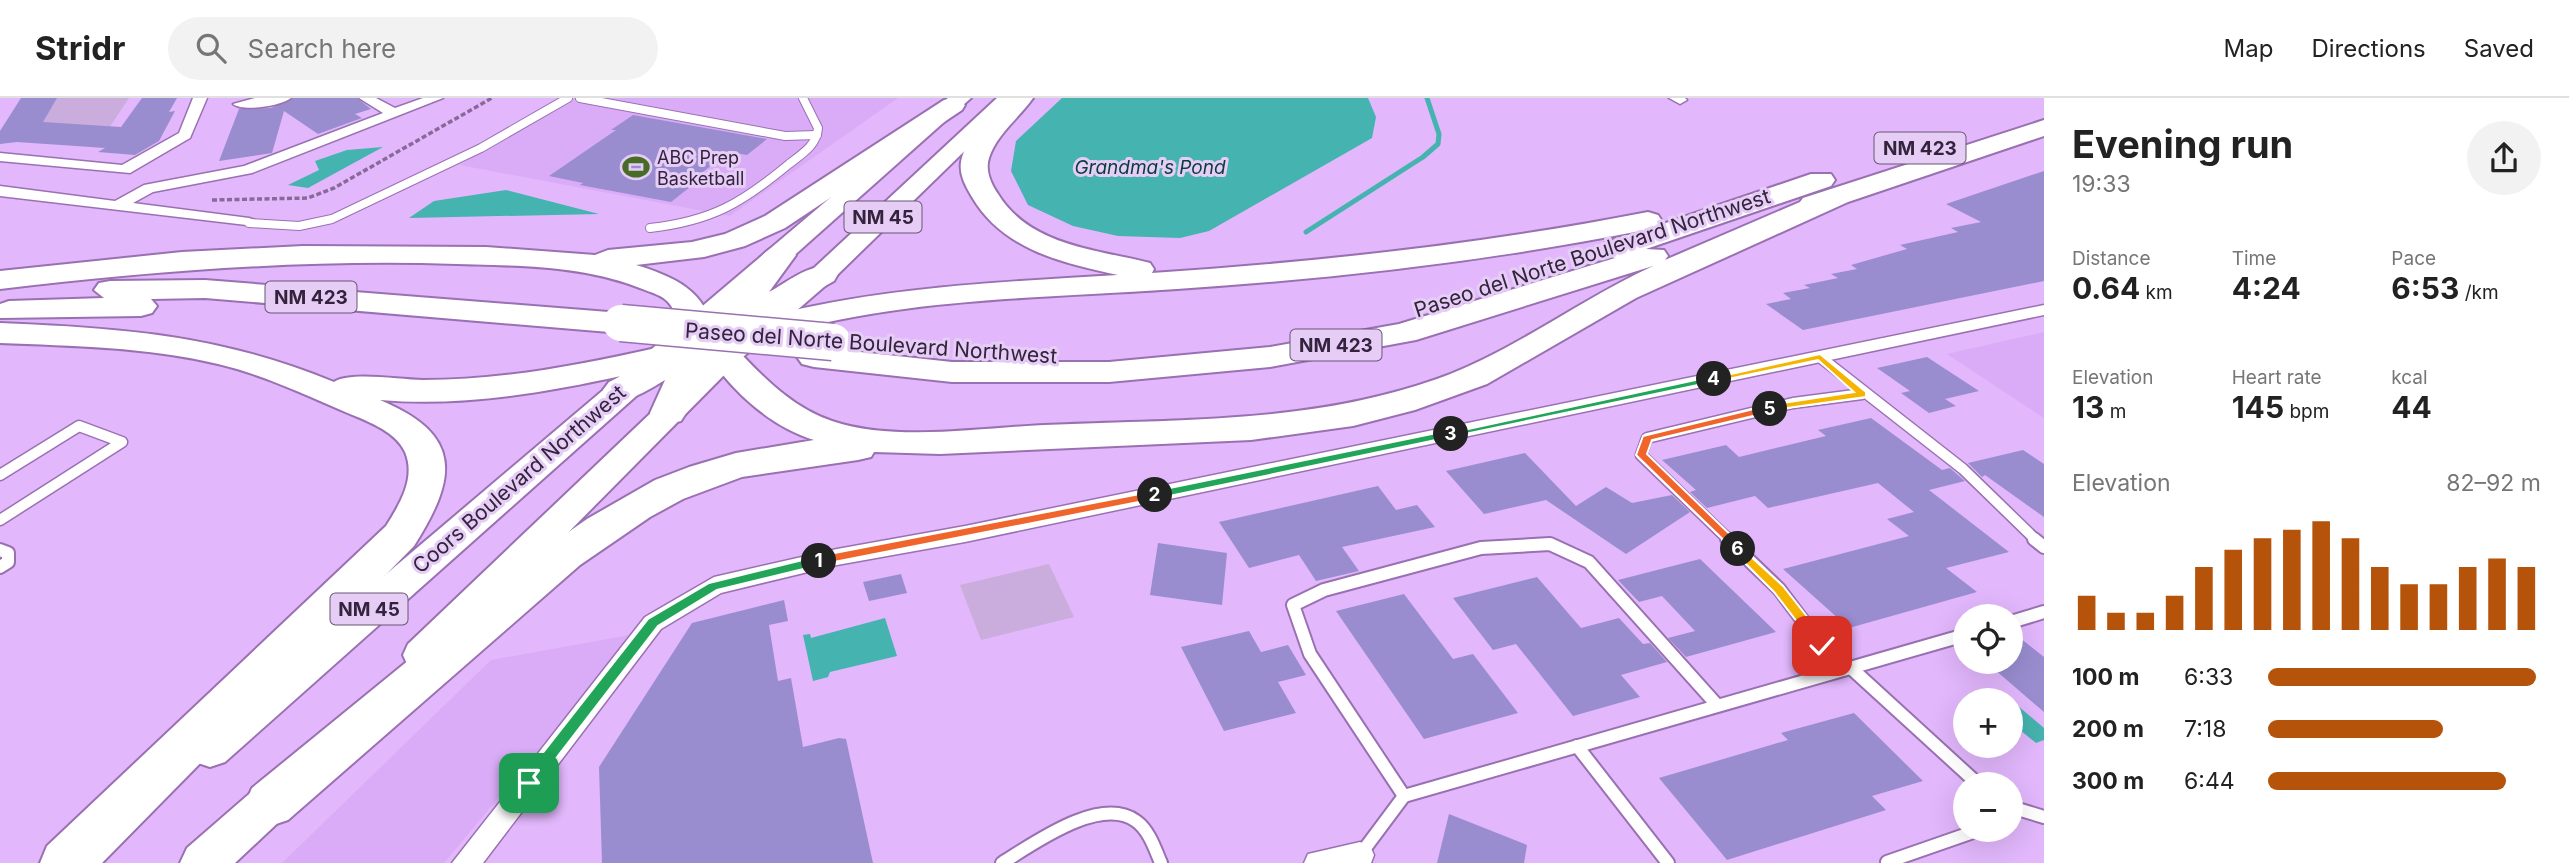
<!DOCTYPE html>
<html lang="en">
<head>
<meta charset="utf-8">
<style>
  :root { --surface:#fff; --page:#f2f2f2; --text:#222; --muted:#767676; --line:#e0e0e0; --accent:#b45309 }
  body { margin:0; font-family:Inter,sans-serif; background:var(--page); color:var(--text); height:100vh; display:flex; flex-direction:column; font-size:26px; white-space:nowrap }
  * { box-sizing:border-box; margin:0 }
  p { font-size:23px; color:var(--muted) }
  .icon { flex:none; width:38px; height:38px; fill:none; stroke:currentColor; stroke-width:2; stroke-linecap:round; stroke-linejoin:round }
  .map { position:relative; flex:1; overflow:hidden }
  .drawer { display:flex; flex-direction:column; background:var(--surface); width:525px }
  .drawer>* { flex:none }
  .controls { position:absolute; left:1953px; top:506px; display:grid; gap:14px }
  .controls a { display:grid; place-items:center; width:70px; height:70px; border-radius:50%; background:var(--surface); box-shadow:0 7px 28px #0002; font-size:35px }
  .pin { position:absolute; display:grid; place-items:center; width:60px; height:60px; color:#fff; margin:-30px; border-radius:14px; box-shadow:0 4px 10px #0006 }
  .km { position:absolute; width:35px; height:35px; margin:-18px; border-radius:50%; background:#222; color:#fff; font-size:19px; line-height:35px; text-align:center }
  .round { display:grid; place-items:center; flex:none; width:74px; height:74px; border-radius:37px; background:var(--page) }
  .headline { display:flex; align-items:center; justify-content:space-between; height:119px; padding:0 28px }
  h1 { font-size:38px; font-weight:700; line-height:52px }
  .stats { display:grid; grid-template-columns:repeat(3,1fr); gap:10px; height:119px; padding:7px 28px }
  .stats div { display:grid; align-content:center }
  .stats b { font-size:30px; font-weight:700 }
  .stats small { font-size:19px; font-weight:400 }
  .stats p { font-size:19px }
  .chart { height:196px; padding:14px 28px }
  .chart p { display:flex; justify-content:space-between }
  .chart svg { width:100%; height:126px; margin-top:7px; stroke:var(--accent); stroke-width:6 }
  ul { padding:0 28px; list-style:none; font-size:23px }
  li { display:grid; grid-template-columns:112px 84px 1fr; align-items:center; height:52px }
  li i { height:18px; border-radius:9px; background:var(--accent) }
  header { display:flex; align-items:center; gap:42px; box-sizing:border-box; height:98px; padding:0 35px; background:var(--surface); border-bottom:2px solid var(--line) }
  header strong { font-size:33px }
  nav { display:flex; gap:38px; margin-inline-start:auto; font-size:24px }
  .search { width:490px; height:63px; background:var(--page); display:flex; align-items:center; gap:18px; box-sizing:border-box; padding:0 24px; border-radius:38px; color:var(--muted); font-size:26px }
  main { display:flex; flex:1; min-height:0 }
  .map>svg:first-child { display:block }
</style>
</head>
<body>
<header>
<strong>Stridr</strong>
<div class="search"><svg class="icon" aria-label="search" viewBox="0 0 24 24"><circle cx="10" cy="10" r="6"/><path d="M15 15l6 6"/></svg>Search here</div>
<nav><a>Map</a><a>Directions</a><a>Saved</a></nav>
</header>
<main>
<div class="map">
<svg width="2044" height="765" viewBox="0 0 2044 765">
  <rect width="100%" height="100%" fill="#e2b7fc"/>
  <g fill="#daacf7">
    <path d="M568,0h330l-168,118 -270,-51z"/>
    <path d="M2044,234v86l-97,-64z"/>
    <path d="M635,536l-191,229h-162l209,-203z"/>
  </g>
  <g fill="#caaddc">
    <path d="M56,0h73l-20,30 -71,-3z"/>
    <path d="M1049,466l25,53 -93,23 -21,-55z"/>
  </g>
  <g fill="#45b3af">
    <path d="M1062,0h306l8,19 -4,21 -163,93 -29,7 -62,-2 -45,-10 -45,-21 -17,-34 5,-30z"/>
    <path d="M383,49l-75,41 -20,-3 31,-15 -4,-9 32,-11z"/>
    <path d="M506,92l93,24 -190,4 25,-17z"/>
    <path d="M885,520l12,38 -67,16 -2,5 -15,4 -10,-46 7,-1 1,4z"/>
    <path d="M2018,608l26,22v12l-8,3 -16,-13 -9,2v-24z"/>
  </g>
  <g fill="none" stroke-linecap="round" stroke-linejoin="round">
    <path stroke="#45b3af" stroke-width="5" d="M1306,134l117,-75 15,-13 1,-10 -12,-36"/>
  </g>
  <g fill="#998dd0">
    <path d="M21,0h36l-14,24 78,5 21,-29h35l-8,14 6,-1 -16,30 -24,14 -37,-3 7,-4 -88,-6 -17,2v-13z"/>
    <path d="M293,0h64l14,11 -16,5 7,4 -44,16 -34,-23 -12,42 -53,8 20,-52 32,-1z"/>
    <path d="M633,17l134,24 -20,16 -18,-3 -34,26 4,2 -28,22 -91,-17 3,-2 -34,-7 67,-46h-5z"/>
    <path d="M2044,73v110l-241,49 -37,-26 25,-5 -8,-6 27,-5 -6,-3 34,-7 -7,-4 26,-5 -6,-4 56,-16 -7,-4 58,-13 -7,-4 30,-6 -35,-18z"/>
    <path d="M1927,259l52,34 -34,8 11,7 -27,7 -28,-20 9,-2 -33,-23z"/>
    <path d="M1871,320l71,52 8,-2 8,7 7,6 -36,9 80,62 -63,16 31,24 -128,36 -66,-59 126,-33 -22,-17 27,-7 -36,-29 -110,25 -13,-12 -48,12 -17,-16 6,-2 -34,-30 64,-15 13,12 87,-21 -8,-6z"/>
    <path d="M2023,352l21,14v53l-59,-42 -3,2 -14,-14z"/>
    <path d="M1525,355l51,53 30,-19 26,16 40,-8 18,17 -64,42 -80,-54 -62,14 -38,-43z"/>
    <path d="M1378,388l18,24 21,-5 18,22 -93,20 17,24 -43,10 -17,-26 -50,13 -30,-46z"/>
    <path d="M1158,445l69,10 -5,52 -72,-10z"/>
    <path d="M1700,461l76,73 -90,25 -18,-19 27,-7 -33,-35 -23,6 -21,-22z"/>
    <path d="M901,476l6,19 -38,8 -6,-19z"/>
    <path d="M1537,479l44,51 38,-10 24,26 7,-1 17,19 -46,13 19,22 -67,19 -57,-72 -23,6 -40,-52z"/>
    <path d="M1404,496l49,65 20,-5 45,59 -94,26 -88,-128z"/>
    <path d="M784,502l4,21 -19,4 9,56 13,-3 12,69 36,-9 7,1 27,124h-271l-3,-96 93,-144z"/>
    <path d="M1249,533l12,21 27,-7 18,30 -28,7 18,31 -72,18 -43,-84z"/>
    <path d="M2011,533l33,26v55l-58,-50h25z"/>
    <path d="M1854,615l69,68 -51,15 14,14 -159,50 -68,-82 129,-38 -7,-7z"/>
    <path d="M1449,716l78,31 -3,18h-87z"/>
  </g>
  <g fill="none" stroke-linecap="round" stroke-linejoin="round">
    <defs>
      <g id="lane-far2">
        <path d="M580,0l205,38 32,-1"/>
        <path d="M249,125l50,3 33,-7 149,-71 87,-50"/>
        <path d="M650,130c62,-7 92,-25 139,-64 13,-10 28,-19 29,-36l-15,-30"/>
      </g>
      <g id="lane-far1">
        <path d="M1820,259l143,112 73,71"/>
        <path d="M0,377l79,-49 43,16 -122,78"/>
        <path d="M1729,442l-88,-85 6,-17 146,-35 69,-9"/>
      </g>
      <g id="lane">
        <path d="M1727,441l52,50 43,57 29,22 127,116"/>
        <path d="M2034,441l10,8"/>
        <path d="M0,452l8,3v9l-8,5"/>
        <path d="M2011,524l33,-10"/>
        <path d="M1717,607l-128,-143 -39,-18 -69,4 -157,42 -31,15 17,49 94,142 561,-161"/>
        <path d="M1577,648l91,117"/>
        <path d="M2011,709l33,10"/>
        <path d="M1887,764l92,-32"/>
        <path d="M1002,765c31,-19 98,-68 134,-42 13,9 19,28 25,42"/>
        <path d="M1365,765l-5,-8 44,-59"/>
      </g>
      <g id="street">
        <path d="M193,0h14l-17,40 -60,35 -130,-12v-8l122,12 57,-32z"/>
        <path d="M255,0h36c-10,8 -48,14 -58,6z"/>
        <path d="M359,0h17l19,10 28,-10h20l-191,75 -99,19 -20,11 116,15 6,2v6l-255,-30v-10l115,15 29,-16 100,-19 139,-53z"/>
        <path d="M1669,0h16l2,2 -7,4z"/>
        <path d="M2044,207v10l-1079,227 -128,23 -116,28 -60,36 -178,234h-31l193,-246 69,-40 123,-28 128,-23z"/>
        <path d="M1360,744l10,4 4,9 -3,8h-67l4,-9z"/>
      </g>
      <g id="primary">
        <path d="M948,0h23l-746,664 -15,5 -15,-5 -6,-13 6,-13z"/>
        <path d="M997,0h22l-187,182 -96,83 -300,303 -14,4 -14,-4 -5,-11 5,-11 308,-293 98,-83z"/>
        <path d="M286,671l15,6 7,13 -7,13 -66,62h-55l7,-15 84,-73z"/>
      </g>
      <g id="highway">
        <path d="M954,0l11,7 -3,5 -177,118 -40,18 -41,11 -68,8c36,11 73,26 76,69l7,-3c8,-20 30,-68 51,-82 7,-5 15,-2 22,0l4,6 -27,37c20,-11 42,-30 65,-25l4,7 -4,7 -61,34c114,-28 228,-33 345,-40 -55,-12 -115,-25 -146,-78 -6,-10 -13,-22 -11,-35 4,-24 31,-46 47,-64h25c-14,20 -37,37 -44,60 -4,12 2,26 9,36 32,52 98,55 152,69l4,6 -2,4c167,-11 332,-29 496,-61l10,3 4,6 -2,4 151,-51h20l4,6 -4,6 -185,63 18,1 4,6 -3,4 135,-58 3,-4 241,-78v16l-196,66 -212,96 -149,86 -72,26 -62,16 -102,14 -311,14 -66,-2 -3,5 -13,3 -116,17 -59,22 -33,18 -70,48 -292,255 -18,6 -18,-6 -7,-16 7,-16 298,-243 37,-26 68,-39 34,-13 47,-14 78,-13c-42,-13 -79,-46 -104,-82l-24,55 -5,8 -13,3 -13,-3 -5,-8 15,-33c-19,11 -34,23 -56,18l-6,-8 6,-8 12,-6c-78,17 -161,31 -241,24 84,35 77,78 34,146l-312,317h-62l7,-17 339,-320c14,-22 30,-48 19,-74 -10,-22 -41,-32 -62,-41 -40,-17 -82,-37 -125,-47 -71,-17 -145,-18 -218,-21v-20c122,5 220,12 334,59 16,-11 68,-2 89,-2 79,0 157,-15 233,-32l13,4 8,-4c3,-15 2,-34 -9,-46 -5,-6 -15,-9 -23,-12 -60,-25 -124,-24 -188,-26 -153,-5 -305,7 -457,25v-18l182,-19 121,-6 183,1 109,8 13,-5 84,-8 33,-8 40,-18 179,-116zM1640,133l-35,12 -4,6 4,6 10,3 -216,66 -129,23 -161,15h-157l-138,-15 -12,3 -5,7 5,7 12,3 138,15h157l161,-15 146,-27 237,-74c-74,34 -140,86 -216,113 -127,45 -261,40 -393,46 -65,3 -150,17 -212,-4 -36,-12 -63,-38 -89,-65l5,-12c137,-47 286,-45 429,-55 156,-10 310,-28 463,-58z"/>
        <path d="M205,182l416,33 12,3 4,7 -4,7 -12,3 -416,-35 -54,1 6,7 -5,7 -11,3 -141,2v-14l9,-3 95,-3 -10,-8 5,-7 11,-2z"/>
      </g>
    </defs>
    <use href="#lane-far2" stroke="#9971b1" stroke-width="10"/>
    <use href="#lane-far1" stroke="#9971b1" stroke-width="13"/>
    <use href="#lane" stroke="#9971b1" stroke-width="16"/>
    <use href="#street" stroke="#9971b1" stroke-width="3"/>
    <use href="#primary" stroke="#9971b1" stroke-width="4"/>
    <use href="#highway" stroke="#9971b1" stroke-width="4"/>
    <path stroke="#886a99" stroke-width="3.5" stroke-dasharray="5 2.5" stroke-linecap="butt" d="M212,102l96,-2 26,-10 158,-90"/>
    <use href="#lane-far2" stroke="#fff" stroke-width="8"/>
    <use href="#lane-far1" stroke="#fff" stroke-width="10"/>
    <use href="#lane" stroke="#fff" stroke-width="12"/>
    <use href="#street" fill="#fff" fill-rule="evenodd"/>
    <use href="#primary" fill="#fff" fill-rule="evenodd"/>
    <use href="#highway" fill="#fff" fill-rule="evenodd"/>
    <defs>
      <path id="highway-bridge" d="M621,225l212,19"/>
    </defs>
    <use href="#highway-bridge" stroke="#9971b1" stroke-width="39" stroke-linecap="butt"/>
    <use href="#highway-bridge" stroke="#fff" stroke-width="36"/>
  </g>
  <path fill="#22a559" stroke="#fff" stroke-width="2" d="M819,458l7,5 -2,3 -107,26 -59,36 -124,161h-11v-9l125,-159 61,-36z"/>
  <path fill="#f0652b" stroke="#fff" stroke-width="2" d="M1155,393l4,1v6l-340,67 -6,-4 6,-5z"/>
  <path fill="#22a559" stroke="#fff" stroke-width="2" d="M1451,332l4,1v5l-300,63 -6,-4 6,-4z"/>
  <path fill="#22a559" stroke="#fff" stroke-width="2" d="M1714,278l5,3 -2,2 -266,56 -6,-3z"/>
  <path fill="#f5b400" stroke="#fff" stroke-width="2" d="M1820,256l46,38v5l-100,14 -1,-2 5,-4 84,-13 -36,-32 -104,22 -5,-3z"/>
  <path fill="#f0652b" stroke="#fff" stroke-width="2" d="M1770,307l5,4 -1,2 -122,29 -5,14 95,92 2,3 -6,5 -102,-99 7,-19z"/>
  <path fill="#f5b400" stroke="#fff" stroke-width="2" d="M1738,447l45,41 44,56v7h-9l-44,-57 -40,-40 -2,-3z"/>
  <defs>
    <symbol id="stadium-bare" viewBox="-9 -9 18 18"><path d="M0-5a6.5 5 0 1 0 0 10a6.5 5 0 1 0 0-10ZM-3.5-1.8h7v3.6h-7Z" fill="#476c25" stroke="#e6cdf6" stroke-width="2.5" paint-order="stroke"/></symbol>
  </defs>
  <g fill-rule="evenodd">
    <use href="#stadium-bare" x="617" y="50" width="38" height="38"/>
  </g>
  <g text-anchor="middle" dominant-baseline="central" stroke-width="6" stroke-linejoin="round" paint-order="stroke">
    <g font-size="18" fill="#33233d" stroke="#e6cdf6" text-anchor="start">
      <text x="657" y="59">ABC Prep<tspan x="657" dy="21">Basketball</tspan></text>
    </g>
    <g fill="#e6cdf6" stroke="#695674" stroke-width="2">
      <rect x="1874.5" y="34.5" width="91" height="31" rx="5"/>
      <rect x="844.5" y="103.5" width="77" height="31" rx="5"/>
      <rect x="265.5" y="183.5" width="91" height="31" rx="5"/>
      <rect x="1290.5" y="231.5" width="91" height="31" rx="5"/>
      <rect x="330.5" y="495.5" width="77" height="31" rx="5"/>
    </g>
    <g font-size="19" font-weight="bold" fill="#33233d">
      <text x="1920" y="50">NM 423</text>
      <text x="883" y="119">NM 45</text>
      <text x="311" y="199">NM 423</text>
      <text x="1336" y="247">NM 423</text>
      <text x="369" y="511">NM 45</text>
    </g>
    <g font-size="19" font-style="italic" fill="#093d3c" stroke="#e6cdf6">
      <text x="1150" y="69">Grandma's Pond</text>
    </g>
    <g font-size="21" fill="#33233d" stroke="#e6cdf6">
      <text transform="translate(1592 155) rotate(-18)">Paseo del Norte Boulevard Northwest</text>
      <text transform="translate(871 245) rotate(4)">Paseo del Norte Boulevard Northwest</text>
      <text transform="translate(519 381) rotate(-41)">Coors Boulevard Northwest</text>
    </g>
  </g>
</svg>
<div class="controls">
<a><svg class="icon" aria-label="locate" viewBox="0 0 24 24"><circle cx="12" cy="12" r="6"/><path d="M12 2v4M12 18v4M2 12h4M18 12h4"/></svg></a>
<a>+</a>
<a>−</a>
</div>
<div class="pin" style="left:529px;top:685px;background:#1e9e55"><svg class="icon" aria-label="arrive" viewBox="0 0 24 24"><path d="M6 21V4h12l-3 4 3 4H6"/></svg></div>
<div class="pin" style="left:1822px;top:548px;background:#d93025"><svg class="icon" aria-label="check" viewBox="0 0 24 24"><path d="M5 12l5 5 9-10"/></svg></div>
<b class="km" style="left:819px;top:463px">1</b>
<b class="km" style="left:1155px;top:397px">2</b>
<b class="km" style="left:1451px;top:336px">3</b>
<b class="km" style="left:1714px;top:281px">4</b>
<b class="km" style="left:1770px;top:311px">5</b>
<b class="km" style="left:1738px;top:451px">6</b>
</div>
<section class="drawer">
<div class="headline"><div><h1>Evening run</h1><p>19:33</p></div><a class="round"><svg class="icon" aria-label="share" viewBox="0 0 24 24"><path d="M12 15V3M7 8l5-5 5 5M5 13v7h14v-7"/></svg></a></div>
<div class="stats">
<div><p>Distance</p><b>0.64<small> km</small></b></div>
<div><p>Time</p><b>4:24</b></div>
<div><p>Pace</p><b>6:53<small> /km</small></b></div>
</div>
<div class="stats">
<div><p>Elevation</p><b>13<small> m</small></b></div>
<div><p>Heart rate</p><b>145<small> bpm</small></b></div>
<div><p>kcal</p><b>44</b></div>
</div>
<div class="chart"><p><span>Elevation</span>82–92 m</p>
<svg viewBox="0 0 160 44" preserveAspectRatio="none"><path d="M5 44V32M15 44V38M25 44V38M35 44V32M45 44V22M55 44V16M65 44V12M75 44V9M85 44V6M95 44V12M105 44V22M115 44V28M125 44V28M135 44V22M145 44V19M155 44V22"/></svg>
</div>
<ul>
<li><b>100 m</b>6:33<i style="width:98%"></i></li>
<li><b>200 m</b>7:18<i style="width:64%"></i></li>
<li><b>300 m</b>6:44<i style="width:87%"></i></li>
</ul>
</section>
</main>
</body>
</html>
